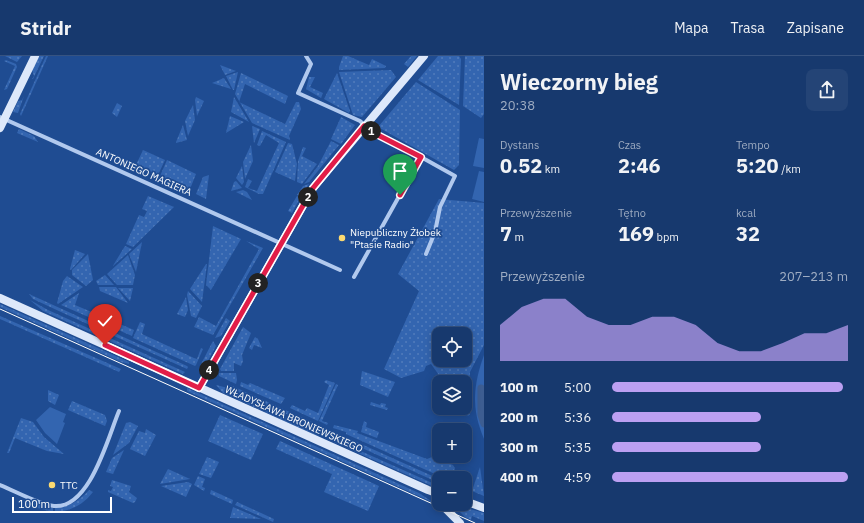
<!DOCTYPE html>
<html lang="pl">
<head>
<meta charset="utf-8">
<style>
  :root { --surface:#17396e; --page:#244476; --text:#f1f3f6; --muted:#9eacc2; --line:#365381; --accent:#bca0f2 }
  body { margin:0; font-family:"IBM Plex Sans",sans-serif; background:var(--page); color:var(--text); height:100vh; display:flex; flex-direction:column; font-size:15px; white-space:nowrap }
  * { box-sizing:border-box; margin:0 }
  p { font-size:13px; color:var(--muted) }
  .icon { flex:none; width:22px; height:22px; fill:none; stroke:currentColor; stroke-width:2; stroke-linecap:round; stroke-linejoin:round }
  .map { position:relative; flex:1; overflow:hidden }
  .details { display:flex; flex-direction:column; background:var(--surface); width:380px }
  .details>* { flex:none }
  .controls { position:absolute; left:432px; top:271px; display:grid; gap:8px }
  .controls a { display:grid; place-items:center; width:40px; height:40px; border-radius:8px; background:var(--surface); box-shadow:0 2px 10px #0003,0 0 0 1px var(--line); font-size:20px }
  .scale { position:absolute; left:12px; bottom:10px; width:100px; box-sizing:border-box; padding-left:4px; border:2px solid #fff; border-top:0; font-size:11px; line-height:14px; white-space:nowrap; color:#fff; -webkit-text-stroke:3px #1f4c92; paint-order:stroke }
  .pin { position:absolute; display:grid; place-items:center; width:34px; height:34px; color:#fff; margin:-41px -17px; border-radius:50% 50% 50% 0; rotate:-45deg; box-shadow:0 0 4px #0007 }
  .pin .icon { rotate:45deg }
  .km { position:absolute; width:20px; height:20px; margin:-10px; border-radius:50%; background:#222; color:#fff; font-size:11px; line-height:20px; text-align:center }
  .round { display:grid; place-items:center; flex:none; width:42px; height:42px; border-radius:8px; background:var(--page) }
  .headline { display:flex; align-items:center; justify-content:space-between; height:68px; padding:0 16px }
  h1 { font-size:22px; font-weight:700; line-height:30px }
  .metrics { display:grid; grid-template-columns:repeat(3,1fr); gap:6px; height:68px; padding:4px 16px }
  .metrics div { display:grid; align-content:center }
  .metrics b { font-size:20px; font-weight:700 }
  .metrics small { font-size:11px; font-weight:400 }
  .metrics p { font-size:11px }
  .chart { height:112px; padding:8px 16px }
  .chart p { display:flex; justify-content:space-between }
  .chart svg { width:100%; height:72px; margin-top:4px; fill:var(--accent); opacity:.7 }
  ul { padding:0 16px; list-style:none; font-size:13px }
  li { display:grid; grid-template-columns:64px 48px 1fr; align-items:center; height:30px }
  li i { height:10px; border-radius:5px; background:var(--accent) }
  header { display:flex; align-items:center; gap:24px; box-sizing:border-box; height:56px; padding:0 20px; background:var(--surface); border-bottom:1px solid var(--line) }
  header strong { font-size:19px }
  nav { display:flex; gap:22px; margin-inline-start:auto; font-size:14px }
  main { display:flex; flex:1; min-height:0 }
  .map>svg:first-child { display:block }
</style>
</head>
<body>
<header>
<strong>Stridr</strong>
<nav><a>Mapa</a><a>Trasa</a><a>Zapisane</a></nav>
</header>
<main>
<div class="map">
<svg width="484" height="467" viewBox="0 0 484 467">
  <defs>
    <pattern id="grass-dots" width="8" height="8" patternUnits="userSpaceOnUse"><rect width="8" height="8" fill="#3365b0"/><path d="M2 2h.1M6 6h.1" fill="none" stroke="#527cbc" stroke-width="1.8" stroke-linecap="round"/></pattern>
  </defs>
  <rect width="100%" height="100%" fill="#1f4c92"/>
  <g fill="url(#grass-dots)" fill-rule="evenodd">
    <path d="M5,0h17l-5,6z"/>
    <path d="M39,0h5l-11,23h-1l2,-3 -2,-6z"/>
    <path d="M46,0h2l-27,60 -1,-2z"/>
    <path d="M343,0h5l21,9 3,-6 14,7 -1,2 -46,2v-3z"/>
    <path d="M411,0h6l-9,11 -4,-3z"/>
    <path d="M438,0h21l2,3 -2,46 -41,-25z"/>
    <path d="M465,0h19v58l-3,4 -18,-12z"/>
    <path d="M6,4l10,4 1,3 -10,22 -3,1 11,-24 -11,-5z"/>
    <path d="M220,9l16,6 -11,4z"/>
    <path d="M391,14l5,7 -34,40 -9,-2 -14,-43z"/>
    <path d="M238,16l-4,18h-1l-7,-14z"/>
    <path d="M241,17l47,23 -3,8 -40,-20 -6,18 46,22 11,-22h3l2,7 -12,27 1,4 -38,-17 -17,-29z"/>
    <path d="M337,17l13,38 -1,2 -25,-14z"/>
    <path d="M309,21h6l-5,10 13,6 -2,5 -15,-9z"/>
    <path d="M224,22l7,11 -19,-6z"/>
    <path d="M416,26l44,28 -1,55 -5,5 -76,-43z"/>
    <path d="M24,40l-6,17 -5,-1 5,-11 4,-1z"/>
    <path d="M196,41l8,4 -7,15 -2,-16z"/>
    <path d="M234,41l15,25 -18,-10z"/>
    <path d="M117,47l5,3 -5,11 -5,-4z"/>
    <path d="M193,49l2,15 -7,16 -3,-15z"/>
    <path d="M230,60l14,6 -18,11z"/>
    <path d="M341,61l14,8 -14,19 -10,-5z"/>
    <path d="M183,69l4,15 -11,3v-1z"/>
    <path d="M252,70l8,3 -6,14z"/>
    <path d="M19,73l15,7 4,6 -21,-9z"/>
    <path d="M262,75l24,11 -23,52h-4l-14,-7 3,-8 4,2 -4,7 9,3 22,-48 -13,-8 -6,11 -3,-1z"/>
    <path d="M331,85l8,4 -30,37 -5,2 14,-18z"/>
    <path d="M288,87l4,1 5,20 -2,17 -20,-9z"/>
    <path d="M251,89l2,16 -8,18 -2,-17z"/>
    <path d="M303,91l3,1 -4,8 15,8 -15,20 -5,-2 1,-21z"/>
    <path d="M143,94l22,10 -7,15 -22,-10z"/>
    <path d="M167,104l29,14 -6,15 -30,-13z"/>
    <path d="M242,110l2,16 -2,3 -6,-7z"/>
    <path d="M209,119l-3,24 -10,-5 7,-17z"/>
    <path d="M236,125l6,7 -11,3 3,-9z"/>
    <path d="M309,128l-8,13 -4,-2 6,-9z"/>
    <path d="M243,134l4,2 5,8 -16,-8z"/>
    <path d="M148,140l26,11 -41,40 -7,-3 13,-29 5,2 3,-6 -5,-2z"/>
    <path d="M297,140l3,2 -8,15 -4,-2z"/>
    <path d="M439,143l45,4v142l-14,27 -2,21 2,21 -2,2 -6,-8h3v-26h-21l-13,-18 -5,2 -2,5 -23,7 -17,-9 35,-78 -21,-17zM439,278h26v26h-26z"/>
    <path d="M213,170l28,13 -30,51 -5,-5z"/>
    <path d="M246,185l17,7 -50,87 -19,-8 5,-10 17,9 43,-77z"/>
    <path d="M142,186l-6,30 -7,-18z"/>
    <path d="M125,190l7,3 -19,17 1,-2z"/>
    <path d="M75,194l10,4 -14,16 -1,-1z"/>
    <path d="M88,198l5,26 -7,6 -14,-11v-5z"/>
    <path d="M128,199l7,20 -2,10h-16l-10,-11z"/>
    <path d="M206,208h1l-5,38 -12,-13z"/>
    <path d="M105,219l9,10h-16l-2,-4z"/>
    <path d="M67,220l16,11 -25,17 -1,-1 6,-22z"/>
    <path d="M99,231h17l12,16 -28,-12z"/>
    <path d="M118,232h15l-3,13z"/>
    <path d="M188,235l14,15 -6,12 -5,-2 -4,-21z"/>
    <path d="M79,237l-4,12 59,25 -2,6 -71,-31z"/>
    <path d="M29,238l158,72 1,1 -1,2 -126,-57 -28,-13z"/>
    <path d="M186,241l2,13 -3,7 -8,-3z"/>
    <path d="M30,244l18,10 137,62 -2,2 -140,-63z"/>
    <path d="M0,248l129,58v2l-8,-2 -121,-55z"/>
    <path d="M0,260l121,53 -2,3 -119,-53z"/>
    <path d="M226,262l4,3 -9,15 -6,2z"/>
    <path d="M140,266l5,2 -3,10 52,24 3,1 4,-11 2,1 -7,16 -1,1 -62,-28z"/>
    <path d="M243,271l8,6 -9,22 1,6 -2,5 -7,-3v8h-13l-1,-2z"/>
    <path d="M255,281l3,2 4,9 -8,-3 -2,5 -3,-2z"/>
    <path d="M213,285l3,5 -12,22 -4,-2z"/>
    <path d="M362,315l33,11 -7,15 -28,-12z"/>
    <path d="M219,317h17l1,7 -1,4 -17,-8z"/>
    <path d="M326,324l9,3 -17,38 -28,-13 2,-3 13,6 2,-3 11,5 11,-28 -5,-3z"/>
    <path d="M241,326l7,3 2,-2 35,15 -4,6 -41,-18z"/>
    <path d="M336,328l2,1 -16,36 6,2 -1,2 -8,-4z"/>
    <path d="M216,329l12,3 10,8 85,38 -5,2 -95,-43z"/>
    <path d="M230,329l9,4 86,39 -1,3 -86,-39z"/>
    <path d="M187,332l232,105 15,10 -247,-112z"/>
    <path d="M48,334l11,5 -4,10 -7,-4z"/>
    <path d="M72,345l33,14 2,6 -2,5 -37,-16z"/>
    <path d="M371,346l9,3 1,-2 5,1 -1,3 3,1 -1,2 -17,-5z"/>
    <path d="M220,359l43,19 -12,26 -43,-19z"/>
    <path d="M21,362l12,4 11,15 20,17 -17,-3 -32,-13 -6,15h-2z"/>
    <path d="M364,365l3,2 -1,4 13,5 -2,6 -16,-6z"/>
    <path d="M130,366l8,4 -9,17 -16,12 13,-32z"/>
    <path d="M334,369l24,6 -1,2 70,26 5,-2 21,8 2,3 -4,10h-7l-98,-44v-2l-13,-4z"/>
    <path d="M146,373l10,6 -11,21 -15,-7 9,-18 6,2z"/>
    <path d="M330,374l109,49v4l-110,-50z"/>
    <path d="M327,380l112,50v3l-110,-49z"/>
    <path d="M280,385l99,45 -11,25 -44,-19 8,-18 -56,-25z"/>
    <path d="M124,394l-11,24 -7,-2 6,-14z"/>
    <path d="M207,401l12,5 -8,16 -12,-4z"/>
    <path d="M480,411l4,29 -12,-5z"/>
    <path d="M168,413l22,10 -30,5z"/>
    <path d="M459,419l12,2 -4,11h-2v-10h-7z"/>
    <path d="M198,420l7,3 -3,8 3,1 -1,3 -10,-6z"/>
    <path d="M112,424l19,6 -2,6 8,6 -2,4 -2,1 -25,-11v-2l3,1 2,-4 -3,-1z"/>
    <path d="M188,426l4,2 -6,13 -25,-11z"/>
    <path d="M89,434l4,2c-10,13 -22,19 -38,20v-4c14,-1 24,-7 34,-18z"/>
    <path d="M211,434l22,10 -1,4 -22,-10z"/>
    <path d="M26,444l19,7 8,1v4l-27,-7z"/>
    <path d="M237,446l37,17 -1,3 -38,-17z"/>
    <path d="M452,448l32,9v8l-12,-5 -1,4 -6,-3z"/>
    <path d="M233,451l28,12 -31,-1z"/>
  </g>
  <g fill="#3365b0">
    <path d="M479,82l5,1v29l-11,-2z"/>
    <path d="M479,115l5,1v30l-12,-3z"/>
    <path d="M484,299v84c-13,-31 -11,-53 0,-84z"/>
    <path d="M50,351l16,7 -3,8 2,1 -8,21 -12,-11 -9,-13z"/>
  </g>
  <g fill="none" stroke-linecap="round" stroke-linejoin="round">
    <path stroke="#3d5d91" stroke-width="7" d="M481,332v27l3,9"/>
    <g stroke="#b1c9ee" stroke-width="4">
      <path d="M306,0l5,8 -13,29 62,28 12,11 49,25 -67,120"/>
      <path d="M0,61l340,153"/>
      <path d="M421,101l34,19 -15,31 -5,25 -9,22"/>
      <path d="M0,429c15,6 38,19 54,21 36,3 54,-69 65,-95"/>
    </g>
    <g stroke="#dde8fa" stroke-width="8">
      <path d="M0,72l35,-72"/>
      <path d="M0,242l428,192 11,4"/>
      <path d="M199,332l114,-200 111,-132"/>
      <path d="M465,445l19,7"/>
      <path d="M441,448l19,19"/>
    </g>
    <path stroke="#fff" stroke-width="1" d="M0,253l475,214"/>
  </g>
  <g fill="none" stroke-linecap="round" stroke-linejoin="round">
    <defs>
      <path id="route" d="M105,289l94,43 114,-200 51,-62 8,6 49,25 -21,38"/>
    </defs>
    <use href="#route" stroke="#fff" stroke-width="8"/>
    <use href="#route" stroke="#e11d48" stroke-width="5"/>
  </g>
  <g fill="#fcda71" stroke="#1f4c92" stroke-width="1.5">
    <circle cx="342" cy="182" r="4"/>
    <circle cx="52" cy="429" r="4"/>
  </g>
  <g text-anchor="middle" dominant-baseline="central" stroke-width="3.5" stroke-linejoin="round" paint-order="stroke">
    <g font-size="10" fill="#fff" stroke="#1f4c92">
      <text transform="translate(144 116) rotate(24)">ANTONIEGO MAGIERA</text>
      <text transform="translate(294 363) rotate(24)">WŁADYSŁAWA BRONIEWSKIEGO</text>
    </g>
    <g font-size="10" fill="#fff" stroke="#1f4c92" text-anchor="start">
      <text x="350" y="176">Niepubliczny Żłobek<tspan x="350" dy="12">"Ptasie Radio"</tspan></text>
      <text x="60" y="429">TTC</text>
    </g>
  </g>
</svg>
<div class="controls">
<a><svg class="icon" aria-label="locate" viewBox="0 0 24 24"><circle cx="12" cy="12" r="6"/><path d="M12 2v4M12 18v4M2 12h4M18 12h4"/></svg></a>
<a><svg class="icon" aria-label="layers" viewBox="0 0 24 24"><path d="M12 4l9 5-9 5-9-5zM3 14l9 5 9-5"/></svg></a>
<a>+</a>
<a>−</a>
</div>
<div class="scale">100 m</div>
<div class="pin" style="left:400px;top:139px;background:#1e9e55"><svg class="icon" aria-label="arrive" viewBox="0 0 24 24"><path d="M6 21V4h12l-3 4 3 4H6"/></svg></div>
<div class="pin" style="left:105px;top:289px;background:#d93025"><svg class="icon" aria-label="check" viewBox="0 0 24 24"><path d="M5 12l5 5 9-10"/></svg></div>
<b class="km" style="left:371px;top:75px">1</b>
<b class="km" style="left:308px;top:141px">2</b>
<b class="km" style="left:258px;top:227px">3</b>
<b class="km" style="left:209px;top:314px">4</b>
</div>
<section class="details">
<div class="headline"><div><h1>Wieczorny bieg</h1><p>20:38</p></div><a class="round"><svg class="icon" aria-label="share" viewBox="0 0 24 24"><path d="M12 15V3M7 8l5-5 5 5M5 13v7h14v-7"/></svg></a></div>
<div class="metrics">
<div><p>Dystans</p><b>0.52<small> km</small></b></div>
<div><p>Czas</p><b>2:46</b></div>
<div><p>Tempo</p><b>5:20<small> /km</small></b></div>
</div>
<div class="metrics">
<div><p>Przewyższenie</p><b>7<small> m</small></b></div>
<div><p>Tętno</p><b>169<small> bpm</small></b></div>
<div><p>kcal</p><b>32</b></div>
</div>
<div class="chart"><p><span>Przewyższenie</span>207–213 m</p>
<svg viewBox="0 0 160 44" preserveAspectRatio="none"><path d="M0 44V22L10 11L20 6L30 6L40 17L50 22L60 22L70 17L80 17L90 22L100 33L110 38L120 38L130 33L140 27L150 27L160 22V44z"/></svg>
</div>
<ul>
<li><b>100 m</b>5:00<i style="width:98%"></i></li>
<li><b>200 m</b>5:36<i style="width:63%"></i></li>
<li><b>300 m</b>5:35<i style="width:63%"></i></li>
<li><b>400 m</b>4:59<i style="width:100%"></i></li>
</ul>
</section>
</main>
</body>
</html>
